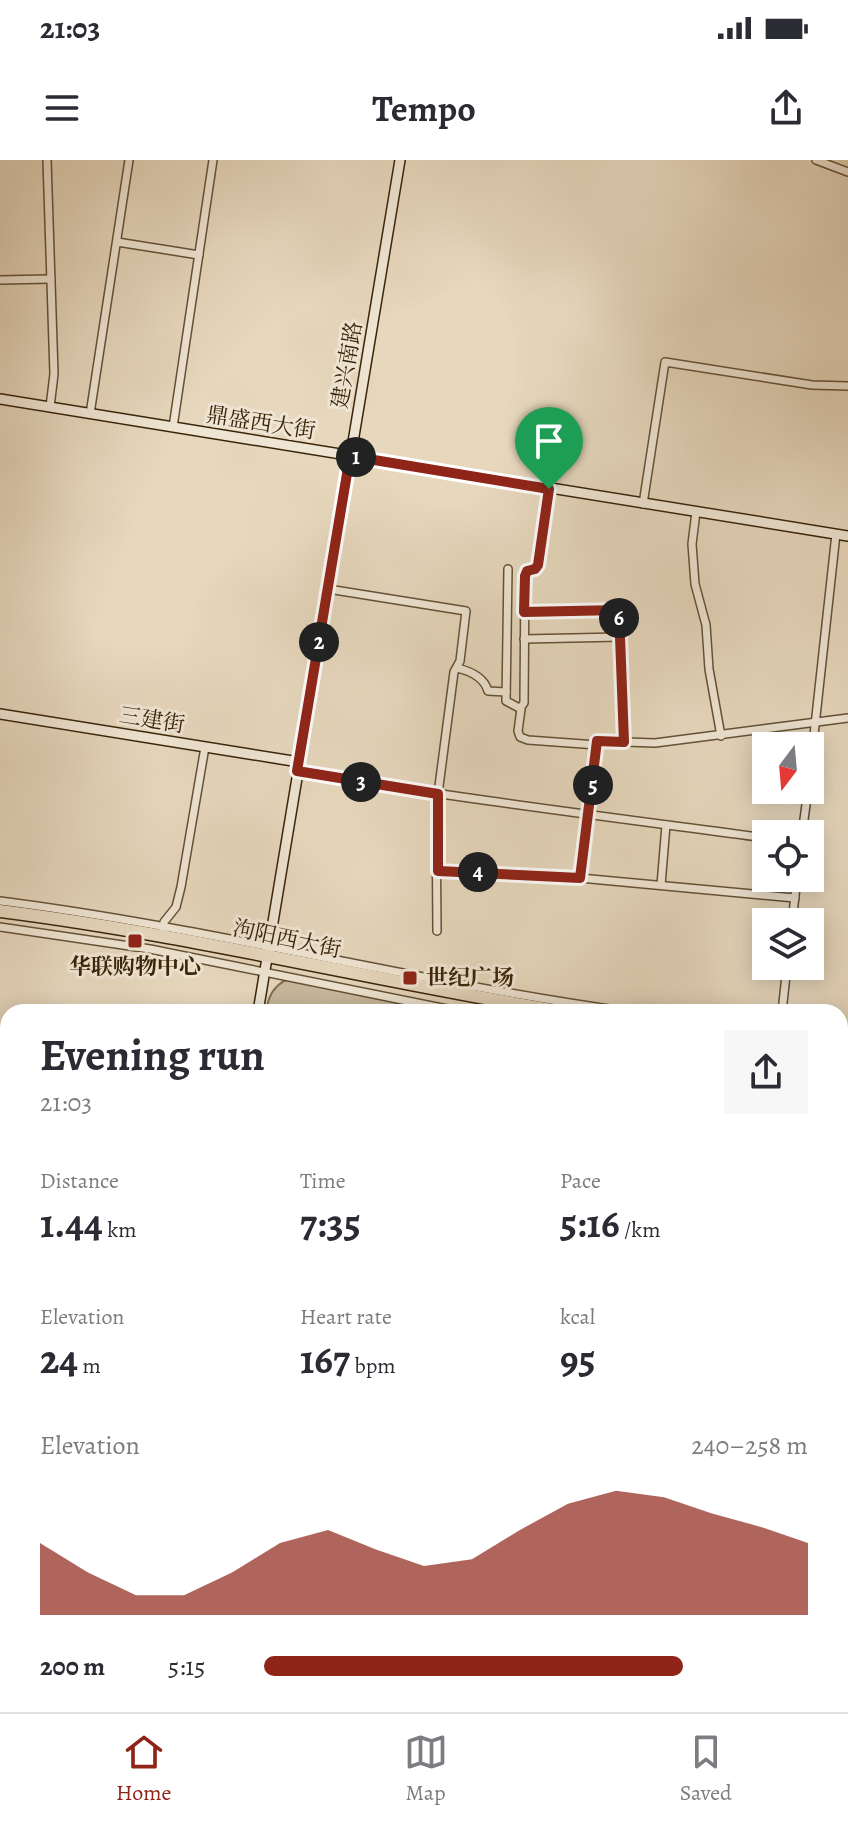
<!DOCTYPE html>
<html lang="en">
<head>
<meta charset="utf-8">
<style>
  :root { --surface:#fff; --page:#f7f7f7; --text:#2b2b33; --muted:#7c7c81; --line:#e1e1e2; --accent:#8f2418 }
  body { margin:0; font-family:Alegreya,"Noto Serif SC",serif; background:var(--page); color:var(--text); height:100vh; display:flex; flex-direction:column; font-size:30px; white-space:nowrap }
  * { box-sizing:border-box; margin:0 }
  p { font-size:26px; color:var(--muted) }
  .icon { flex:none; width:44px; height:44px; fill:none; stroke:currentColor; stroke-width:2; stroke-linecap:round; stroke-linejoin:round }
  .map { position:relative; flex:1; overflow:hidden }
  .sheet { position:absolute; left:0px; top:844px; width:848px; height:708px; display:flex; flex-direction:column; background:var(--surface); border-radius:24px 24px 0 0; box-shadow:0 4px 20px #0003 }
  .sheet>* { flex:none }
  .needle { width:52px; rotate:196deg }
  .buttons { position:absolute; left:752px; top:572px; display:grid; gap:16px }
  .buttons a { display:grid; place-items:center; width:72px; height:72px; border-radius:0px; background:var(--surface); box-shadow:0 4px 20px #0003; font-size:40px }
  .pin { position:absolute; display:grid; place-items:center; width:68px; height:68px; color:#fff; margin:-82px -34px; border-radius:50% 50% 50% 0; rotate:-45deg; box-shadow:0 0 8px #0007 }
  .pin .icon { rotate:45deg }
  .km { position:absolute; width:40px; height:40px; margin:-20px; border-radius:50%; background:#222; color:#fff; font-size:22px; line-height:40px; text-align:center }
  .round { display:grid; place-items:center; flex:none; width:84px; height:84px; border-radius:0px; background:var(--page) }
  .headline { display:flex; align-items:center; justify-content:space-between; height:136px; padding:0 40px }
  h1 { font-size:44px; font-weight:600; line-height:60px }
  .figures { display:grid; grid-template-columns:repeat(3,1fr); gap:12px; height:136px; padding:8px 40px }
  .figures div { display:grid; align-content:center }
  .figures b { font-size:40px; font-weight:600 }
  .figures small { font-size:22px; font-weight:400 }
  .figures p { font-size:22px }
  .chart { height:224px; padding:16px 40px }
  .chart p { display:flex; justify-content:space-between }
  .chart svg { width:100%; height:144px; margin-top:8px; fill:var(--accent); opacity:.7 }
  ul { padding:0 40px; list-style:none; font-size:26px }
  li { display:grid; grid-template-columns:128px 96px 1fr; align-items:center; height:60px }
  li i { height:20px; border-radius:10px; background:var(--accent) }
  .status { display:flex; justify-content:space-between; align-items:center; height:56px; padding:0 40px; background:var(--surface); direction:ltr }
  .status svg { height:22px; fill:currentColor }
  header { display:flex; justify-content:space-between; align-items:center; height:104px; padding:0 40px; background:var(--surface); font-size:36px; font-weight:600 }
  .menu { display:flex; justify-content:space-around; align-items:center; height:112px; border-top:2px solid var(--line); background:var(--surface); font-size:22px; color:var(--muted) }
  .menu a { display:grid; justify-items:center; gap:4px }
  .menu .active { color:var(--accent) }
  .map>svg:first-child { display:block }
</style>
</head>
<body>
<div class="status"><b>21:03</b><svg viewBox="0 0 49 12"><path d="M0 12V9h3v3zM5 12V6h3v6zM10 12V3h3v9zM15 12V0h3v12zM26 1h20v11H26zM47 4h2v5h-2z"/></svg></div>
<header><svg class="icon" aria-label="menu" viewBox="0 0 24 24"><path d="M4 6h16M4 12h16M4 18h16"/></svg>Tempo<svg class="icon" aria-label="share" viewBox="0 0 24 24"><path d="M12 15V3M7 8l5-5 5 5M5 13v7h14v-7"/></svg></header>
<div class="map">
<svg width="848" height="1552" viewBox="0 0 848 1552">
  <rect width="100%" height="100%" fill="#e6d7bd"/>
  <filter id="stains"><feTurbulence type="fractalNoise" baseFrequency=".0025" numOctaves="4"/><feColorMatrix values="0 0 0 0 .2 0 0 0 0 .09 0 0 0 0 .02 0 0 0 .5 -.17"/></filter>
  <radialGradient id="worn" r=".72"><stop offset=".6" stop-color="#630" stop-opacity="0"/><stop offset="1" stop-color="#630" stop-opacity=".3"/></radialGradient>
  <g fill="#c9b99e" stroke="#826e52" stroke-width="2">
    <path d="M288,819l150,33h-172c2,-15 7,-26 22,-33z"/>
    <path d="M74,1544l54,8h-56z"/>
  </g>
  <path fill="#ac9a7f" stroke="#7e6b4f" stroke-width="2" d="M0,939l8,6v294l-8,20z"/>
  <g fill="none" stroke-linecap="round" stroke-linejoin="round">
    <defs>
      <g id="street">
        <path d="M47,0l7,214 -4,33"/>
        <path d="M816,0l32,12"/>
        <path d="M117,82l82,13"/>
        <path d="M0,120l51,-1"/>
        <path d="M90,254l39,-254"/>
        <path d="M173,267l40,-267"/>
        <path d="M643,344l22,-142 147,23 36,1"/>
        <path d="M696,352l-4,32 3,40 11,41 3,44 12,67"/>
        <path d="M508,409l-2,132 15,8 -3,22 2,6 8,3 69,5"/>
        <path d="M328,429l138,22 -6,50 -6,11 -18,137 1,122"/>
        <path d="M524,452l95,-2 5,132"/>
        <path d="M524,479l96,-2"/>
        <path d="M457,508c13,3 27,9 31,23l18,1"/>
        <path d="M521,547l3,-4 1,-127 2,-5 8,-2 3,-4 11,-76"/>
        <path d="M297,611c156,27 312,46 469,67"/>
        <path d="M810,611l26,-237"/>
        <path d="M802,674l6,-44"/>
        <path d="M438,711l142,7 215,20"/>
        <path d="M580,718l17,-137 58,2 193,-25"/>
        <path d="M661,725l5,-60"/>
        <path d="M0,741c212,27 419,82 630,111"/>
        <path d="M792,762l5,-44"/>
        <path d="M0,767l150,22 312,63"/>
        <path d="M163,769l1,-7 12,-15 5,-20 24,-140"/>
        <path d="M782,852l5,-46"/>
        <path d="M840,879l8,1"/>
        <path d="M840,906l8,1"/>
        <path d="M0,918l8,5"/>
        <path d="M0,1322l8,-20"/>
        <path d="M530,1544l3,8"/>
        <path d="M723,1552l1,-8"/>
      </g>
      <g id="secondary">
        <path d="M0,239l848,137"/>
        <path d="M0,554l299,48"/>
        <path d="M258,852l142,-852"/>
        <path d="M510,852v-1"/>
        <path d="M848,1129l-8,30 8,1"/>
        <path d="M840,1189l7,-32"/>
        <path d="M840,1424l8,1"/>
        <path d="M145,1552l2,-8"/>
        <path d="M391,1552l1,-8"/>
      </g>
      <g id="highway">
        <path d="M0,751c190,24 376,70 564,101"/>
        <path d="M840,888l8,1"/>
      </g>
    </defs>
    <use href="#street" stroke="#655134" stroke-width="10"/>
    <use href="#secondary" stroke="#3a2407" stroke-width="12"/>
    <use href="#highway" stroke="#3a2407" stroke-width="15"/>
    <use href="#street" stroke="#efe5d4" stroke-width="7"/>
    <use href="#secondary" stroke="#efe5d4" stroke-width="9"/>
    <use href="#highway" stroke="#e6d7bd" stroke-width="12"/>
  </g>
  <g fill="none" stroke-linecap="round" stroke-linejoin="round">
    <defs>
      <path id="route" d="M350,296l199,33 -11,76 -3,4 -8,2 -2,5 -1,36 95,-2 5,132 -27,-1 -17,137 -142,-7v-77l-141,-23z"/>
    </defs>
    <use href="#route" stroke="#fff" stroke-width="16"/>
    <use href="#route" stroke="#8f2418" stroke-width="10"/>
  </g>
  <g fill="#8f2418" stroke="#efe5d4" stroke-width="3">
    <rect x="127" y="773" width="16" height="16" rx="4"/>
    <rect x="402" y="810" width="16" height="16" rx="4"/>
  </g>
  <g text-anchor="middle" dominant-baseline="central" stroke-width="6" stroke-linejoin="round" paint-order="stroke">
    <g font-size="22" fill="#3a2407" stroke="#efe5d4">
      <text transform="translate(347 205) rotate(-80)">建兴南路</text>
      <text transform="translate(261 263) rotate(9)">鼎盛西大街</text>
      <text transform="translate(152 560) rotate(9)">三建街</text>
      <text transform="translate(287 779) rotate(12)">泃阳西大街</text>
    </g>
    <g font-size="22" font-weight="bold" fill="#3a2407" stroke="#efe5d4">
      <text x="135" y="807">华联购物中心</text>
      <text x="426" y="818" text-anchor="start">世纪广场</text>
    </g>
  </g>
  <rect width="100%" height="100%" filter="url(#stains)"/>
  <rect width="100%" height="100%" fill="url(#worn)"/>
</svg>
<div class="buttons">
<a><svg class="needle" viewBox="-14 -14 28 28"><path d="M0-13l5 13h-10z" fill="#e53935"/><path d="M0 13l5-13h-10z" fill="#7c7c81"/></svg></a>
<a><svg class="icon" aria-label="locate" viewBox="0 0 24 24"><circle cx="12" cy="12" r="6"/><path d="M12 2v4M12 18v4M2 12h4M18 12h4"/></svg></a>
<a><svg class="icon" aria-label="layers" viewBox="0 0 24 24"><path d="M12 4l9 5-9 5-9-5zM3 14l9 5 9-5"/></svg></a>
</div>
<div class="pin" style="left:549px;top:329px;background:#1e9e55"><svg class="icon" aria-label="arrive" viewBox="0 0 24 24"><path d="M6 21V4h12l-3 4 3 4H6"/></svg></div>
<b class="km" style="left:356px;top:297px">1</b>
<b class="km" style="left:319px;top:482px">2</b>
<b class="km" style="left:361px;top:622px">3</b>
<b class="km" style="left:478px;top:712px">4</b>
<b class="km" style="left:593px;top:625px">5</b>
<b class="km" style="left:619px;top:458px">6</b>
<section class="sheet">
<div class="headline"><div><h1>Evening run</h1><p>21:03</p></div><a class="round"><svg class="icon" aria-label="share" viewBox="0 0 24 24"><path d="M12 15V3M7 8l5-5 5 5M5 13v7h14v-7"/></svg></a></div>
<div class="figures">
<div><p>Distance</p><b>1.44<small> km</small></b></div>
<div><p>Time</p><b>7:35</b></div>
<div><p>Pace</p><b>5:16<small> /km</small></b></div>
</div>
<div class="figures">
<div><p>Elevation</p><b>24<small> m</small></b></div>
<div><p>Heart rate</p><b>167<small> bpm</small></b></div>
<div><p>kcal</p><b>95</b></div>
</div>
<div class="chart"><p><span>Elevation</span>240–258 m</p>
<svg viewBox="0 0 160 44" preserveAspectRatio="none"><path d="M0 44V22L10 31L20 38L30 38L40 31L50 22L60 18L70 24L80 29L90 27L100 18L110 10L120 6L130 8L140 13L150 17L160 22V44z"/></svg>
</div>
<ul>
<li><b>200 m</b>5:15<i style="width:77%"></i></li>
</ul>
</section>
</div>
<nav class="menu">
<a class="active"><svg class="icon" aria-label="home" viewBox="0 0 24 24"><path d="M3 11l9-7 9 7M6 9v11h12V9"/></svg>Home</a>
<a><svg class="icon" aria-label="map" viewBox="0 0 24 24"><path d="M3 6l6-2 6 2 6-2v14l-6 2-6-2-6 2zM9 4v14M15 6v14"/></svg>Map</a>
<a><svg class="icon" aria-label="saved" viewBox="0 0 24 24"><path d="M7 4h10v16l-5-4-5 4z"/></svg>Saved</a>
</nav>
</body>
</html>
